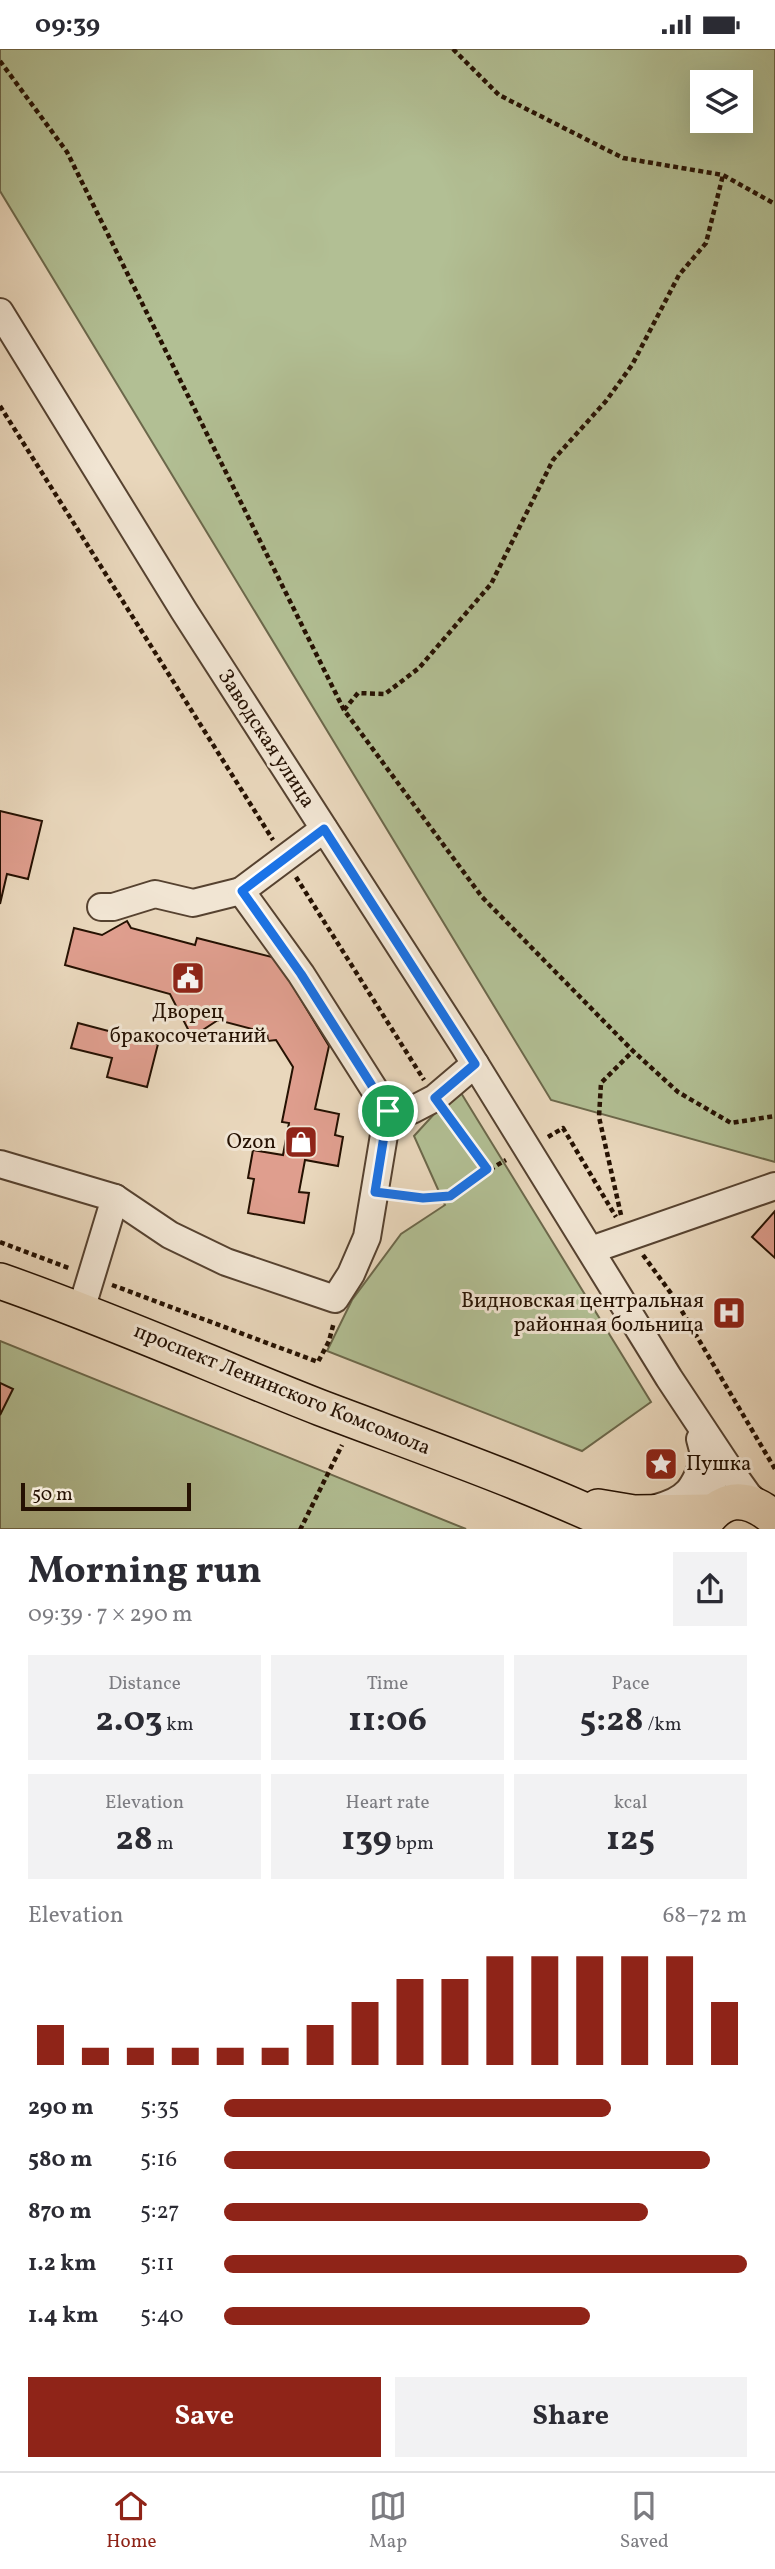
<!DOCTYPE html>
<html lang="en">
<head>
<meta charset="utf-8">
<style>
  :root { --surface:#fff; --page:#f2f2f3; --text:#2b2b33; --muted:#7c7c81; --line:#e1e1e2; --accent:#8f2418 }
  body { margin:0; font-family:Vollkorn,serif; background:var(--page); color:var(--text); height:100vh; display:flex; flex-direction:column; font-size:26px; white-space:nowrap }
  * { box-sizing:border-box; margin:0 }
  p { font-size:23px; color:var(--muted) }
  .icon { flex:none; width:38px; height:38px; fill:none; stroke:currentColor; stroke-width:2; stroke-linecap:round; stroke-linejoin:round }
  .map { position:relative; height:1480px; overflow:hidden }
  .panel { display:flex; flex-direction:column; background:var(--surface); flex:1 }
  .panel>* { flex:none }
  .buttons { position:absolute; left:690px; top:21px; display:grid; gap:14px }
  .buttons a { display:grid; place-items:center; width:63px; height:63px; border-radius:0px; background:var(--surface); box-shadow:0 7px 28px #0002; font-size:35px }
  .scale { position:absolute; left:21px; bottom:18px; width:170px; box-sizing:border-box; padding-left:7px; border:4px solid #251102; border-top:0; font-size:19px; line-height:24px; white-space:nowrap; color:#251102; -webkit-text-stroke:5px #f1e5d3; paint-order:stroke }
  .pin { position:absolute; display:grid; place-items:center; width:60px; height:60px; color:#fff; margin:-30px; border:4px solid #fff; border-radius:50%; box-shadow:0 2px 7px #0007 }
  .round { display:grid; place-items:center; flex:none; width:74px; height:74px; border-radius:0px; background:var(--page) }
  .summary { display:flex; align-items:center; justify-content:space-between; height:119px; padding:0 28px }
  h1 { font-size:38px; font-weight:700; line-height:52px }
  .stats { display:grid; grid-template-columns:repeat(3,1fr); gap:10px; height:119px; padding:7px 28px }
  .stats div { display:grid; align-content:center; border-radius:0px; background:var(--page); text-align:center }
  .stats b { font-size:35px; font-weight:700 }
  .stats small { font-size:19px; font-weight:400 }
  .stats p { font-size:19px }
  .chart { height:196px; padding:14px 28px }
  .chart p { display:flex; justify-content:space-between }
  .chart svg { width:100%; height:126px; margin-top:7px; stroke:var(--accent); stroke-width:6 }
  .cta { display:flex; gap:14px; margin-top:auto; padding:14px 28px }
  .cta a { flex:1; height:80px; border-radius:0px; background:var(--accent); color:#fff; font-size:28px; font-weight:700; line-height:80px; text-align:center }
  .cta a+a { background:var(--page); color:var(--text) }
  ul { padding:0 28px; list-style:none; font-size:23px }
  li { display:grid; grid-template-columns:112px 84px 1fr; align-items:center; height:52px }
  li i { height:18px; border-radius:9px; background:var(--accent) }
  .status { display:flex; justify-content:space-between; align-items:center; height:49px; padding:0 35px; background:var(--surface); direction:ltr }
  .status svg { height:19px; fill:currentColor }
  .menu { display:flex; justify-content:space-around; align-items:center; height:98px; border-top:2px solid var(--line); background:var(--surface); font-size:19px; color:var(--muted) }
  .menu a { display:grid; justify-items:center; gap:4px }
  .menu .selected { color:var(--accent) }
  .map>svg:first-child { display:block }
</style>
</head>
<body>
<div class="status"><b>09:39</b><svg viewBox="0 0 49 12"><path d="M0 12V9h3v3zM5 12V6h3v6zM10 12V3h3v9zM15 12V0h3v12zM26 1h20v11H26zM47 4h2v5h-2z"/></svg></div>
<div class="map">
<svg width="775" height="1481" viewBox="0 0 775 1481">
  <rect width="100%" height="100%" fill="#e9d7bc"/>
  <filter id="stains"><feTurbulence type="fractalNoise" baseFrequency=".00286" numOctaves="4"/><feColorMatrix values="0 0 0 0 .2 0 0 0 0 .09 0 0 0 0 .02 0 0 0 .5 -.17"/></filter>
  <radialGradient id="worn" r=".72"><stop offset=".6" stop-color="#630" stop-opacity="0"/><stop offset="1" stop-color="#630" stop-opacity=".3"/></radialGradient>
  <g fill="#b2bf94" stroke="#6c684b" stroke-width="2" fill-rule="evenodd">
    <path d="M0,0h775v1113l-224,-62 -551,-909zM740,33v39h-38v-39z"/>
    <path d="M458,1039l193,314 -69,49 -255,-100 25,-51 49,-66 44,-29 -31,-69z"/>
    <path d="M0,1292l466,188h-466z"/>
  </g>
  <g fill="#df9e8e" stroke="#251102" stroke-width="2">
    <path d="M0,762l42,10 -14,58 -21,-5 -7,30z"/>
    <path d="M127,872l4,7 64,17 2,-7 79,20 53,88 -14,63 24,5 -4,21 8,2 -5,29 -33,-6 -6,32 10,1 -5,30 -56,-10 6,-34 -6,-1 5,-28 30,5 6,-32 -7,-1 11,-55 -17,-27 -8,1 -1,-8 -49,-13 -26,17 -22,-43 -105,-29 9,-37 28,7z"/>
    <path d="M78,974l80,21 -11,43 -40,-10 5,-19 -41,-10z"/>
    <path d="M775,1162v47l-23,-21z"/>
    <path d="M0,1334l13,6 -13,26z"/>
  </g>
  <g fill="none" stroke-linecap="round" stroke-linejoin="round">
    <defs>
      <g id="minor">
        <path d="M0,263l184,299 280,435 205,332 59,89 20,28 16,15"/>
        <path d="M101,858h12l42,-13 38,9 48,-12"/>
        <path d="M388,1062l24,-1 23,-12 40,-34"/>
        <path d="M0,1115l115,34 -34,112"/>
        <path d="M115,1149l55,37 56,27 109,37 16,-25 16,-37 21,-126 -87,-137 -60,-83 83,-62"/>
        <path d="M591,1201l184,-64"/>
        <path d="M700,1390l18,68"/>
        <path d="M656,1459c32,-8 38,-20 49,-50"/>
      </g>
      <g id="major">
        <path d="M0,1232c109,38 214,85 321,127 103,39 207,75 306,122"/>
        <path d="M598,1458l36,6 77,-1"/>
        <path d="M700,1481c20,-34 45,-37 75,-11"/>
      </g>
    </defs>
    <use href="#minor" stroke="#564230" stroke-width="30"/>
    <use href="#major" stroke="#251102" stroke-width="38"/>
    <g stroke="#251102" stroke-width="4.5" stroke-dasharray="5 3.5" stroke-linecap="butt">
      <path d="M453,0l46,46 124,63 100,17 52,29"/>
      <path d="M0,12l67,91 277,558 138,187 151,154 45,41 53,31 44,-7"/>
      <path d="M0,357l273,434"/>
      <path d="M344,661l14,-17 27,1 34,-26 72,-84 62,-124 53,-59 26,-36 47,-90 27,-32 17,-68"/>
      <path d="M296,828l128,203"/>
      <path d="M448,1067l39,53"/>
      <path d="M548,1088l15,-9 53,89"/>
      <path d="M396,1145c16,2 40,8 55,1 18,-8 36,-25 55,-35"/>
      <path d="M621,1166l-22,-98 2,-34 32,-32"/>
      <path d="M0,1193l71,27"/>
      <path d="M643,1206l30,41 102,173"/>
      <path d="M112,1236l206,77 11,-21 5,-19"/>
      <path d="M300,1481l42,-85"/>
    </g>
    <use href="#minor" stroke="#f1e5d3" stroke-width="26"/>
    <use href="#major" stroke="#e9d7bc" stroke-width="35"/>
  </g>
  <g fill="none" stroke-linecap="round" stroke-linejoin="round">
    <defs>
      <path id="route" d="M324,780l151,235 -40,34 52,71 -37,27 -27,2 -48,-6 13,-81 -87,-137 -59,-83z"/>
    </defs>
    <use href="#route" stroke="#fff" stroke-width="14"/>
    <use href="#route" stroke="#1a73e8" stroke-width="9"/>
  </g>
  <defs>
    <symbol id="civic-square" viewBox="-11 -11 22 22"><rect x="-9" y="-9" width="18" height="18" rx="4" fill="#8f2418" stroke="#f1e5d3"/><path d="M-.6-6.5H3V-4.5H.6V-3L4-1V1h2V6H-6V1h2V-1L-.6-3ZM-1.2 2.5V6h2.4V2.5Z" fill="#fff"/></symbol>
    <symbol id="shop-square" viewBox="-11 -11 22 22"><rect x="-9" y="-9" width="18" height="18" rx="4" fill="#8f2418" stroke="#f1e5d3"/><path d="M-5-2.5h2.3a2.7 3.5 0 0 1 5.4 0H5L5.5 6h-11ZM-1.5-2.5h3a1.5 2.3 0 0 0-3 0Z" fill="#fff"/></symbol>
    <symbol id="hospital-square" viewBox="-11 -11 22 22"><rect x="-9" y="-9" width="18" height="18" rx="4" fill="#8f2418" stroke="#f1e5d3"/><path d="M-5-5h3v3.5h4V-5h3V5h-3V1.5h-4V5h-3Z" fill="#fff"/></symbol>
    <symbol id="sight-square" viewBox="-11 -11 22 22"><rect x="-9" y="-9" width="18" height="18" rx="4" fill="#8f2418" stroke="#f1e5d3"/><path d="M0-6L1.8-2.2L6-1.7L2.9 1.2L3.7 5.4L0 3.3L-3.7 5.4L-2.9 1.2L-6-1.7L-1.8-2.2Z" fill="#fff"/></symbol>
  </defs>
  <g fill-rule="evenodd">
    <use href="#civic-square" x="169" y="910" width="38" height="38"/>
    <use href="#shop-square" x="282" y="1074" width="38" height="38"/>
    <use href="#hospital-square" x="710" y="1245" width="38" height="38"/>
    <use href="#sight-square" x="642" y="1396" width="38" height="38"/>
  </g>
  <g text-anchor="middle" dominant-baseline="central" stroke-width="6" stroke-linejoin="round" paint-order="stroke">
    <g font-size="21" fill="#251102" stroke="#f1e5d3">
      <text transform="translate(266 690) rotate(57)">Заводская улица</text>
      <text transform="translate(282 1341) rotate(22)">проспект Ленинского Комсомола</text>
    </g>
    <g font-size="21" fill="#251102" stroke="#f1e5d3" text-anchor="end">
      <text x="188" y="963" text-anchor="middle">Дворец<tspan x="188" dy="24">бракосочетаний</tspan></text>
      <text x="276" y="1093">Ozon</text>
      <text x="704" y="1252">Видновская центральная<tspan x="704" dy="24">районная больница</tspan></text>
      <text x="686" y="1415" text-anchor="start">Пушка</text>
    </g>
  </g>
  <rect width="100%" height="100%" filter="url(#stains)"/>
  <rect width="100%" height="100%" fill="url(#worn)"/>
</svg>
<div class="buttons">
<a><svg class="icon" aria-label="layers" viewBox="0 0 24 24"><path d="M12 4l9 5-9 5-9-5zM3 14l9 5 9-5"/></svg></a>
</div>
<div class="scale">50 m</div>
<div class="pin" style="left:388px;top:1062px;background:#1e9e55"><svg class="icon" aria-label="arrive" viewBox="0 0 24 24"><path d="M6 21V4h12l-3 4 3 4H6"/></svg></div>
</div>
<section class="panel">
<div class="summary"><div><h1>Morning run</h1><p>09:39 · 7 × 290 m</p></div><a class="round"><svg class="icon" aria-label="share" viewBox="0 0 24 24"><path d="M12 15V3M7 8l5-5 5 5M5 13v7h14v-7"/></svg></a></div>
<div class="stats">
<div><p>Distance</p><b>2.03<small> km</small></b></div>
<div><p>Time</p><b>11:06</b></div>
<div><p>Pace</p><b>5:28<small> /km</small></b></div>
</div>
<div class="stats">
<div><p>Elevation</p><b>28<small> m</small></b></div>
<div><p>Heart rate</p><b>139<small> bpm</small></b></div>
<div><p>kcal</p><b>125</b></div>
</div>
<div class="chart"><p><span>Elevation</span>68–72 m</p>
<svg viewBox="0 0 160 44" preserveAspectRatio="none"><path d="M5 44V30M15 44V38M25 44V38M35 44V38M45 44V38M55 44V38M65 44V30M75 44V22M85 44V14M95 44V14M105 44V6M115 44V6M125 44V6M135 44V6M145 44V6M155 44V22"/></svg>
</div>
<ul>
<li><b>290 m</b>5:35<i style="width:74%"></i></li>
<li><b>580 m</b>5:16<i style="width:93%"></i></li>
<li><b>870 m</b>5:27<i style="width:81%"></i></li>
<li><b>1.2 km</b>5:11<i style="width:100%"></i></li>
<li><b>1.4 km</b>5:40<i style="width:70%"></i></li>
</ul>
<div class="cta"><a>Save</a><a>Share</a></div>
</section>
<nav class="menu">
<a class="selected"><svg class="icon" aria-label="home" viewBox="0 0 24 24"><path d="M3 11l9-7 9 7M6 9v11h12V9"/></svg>Home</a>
<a><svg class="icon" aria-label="map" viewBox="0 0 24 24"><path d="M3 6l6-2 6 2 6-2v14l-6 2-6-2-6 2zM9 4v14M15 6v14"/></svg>Map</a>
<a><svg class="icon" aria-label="saved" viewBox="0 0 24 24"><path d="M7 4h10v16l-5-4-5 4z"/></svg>Saved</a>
</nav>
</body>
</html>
